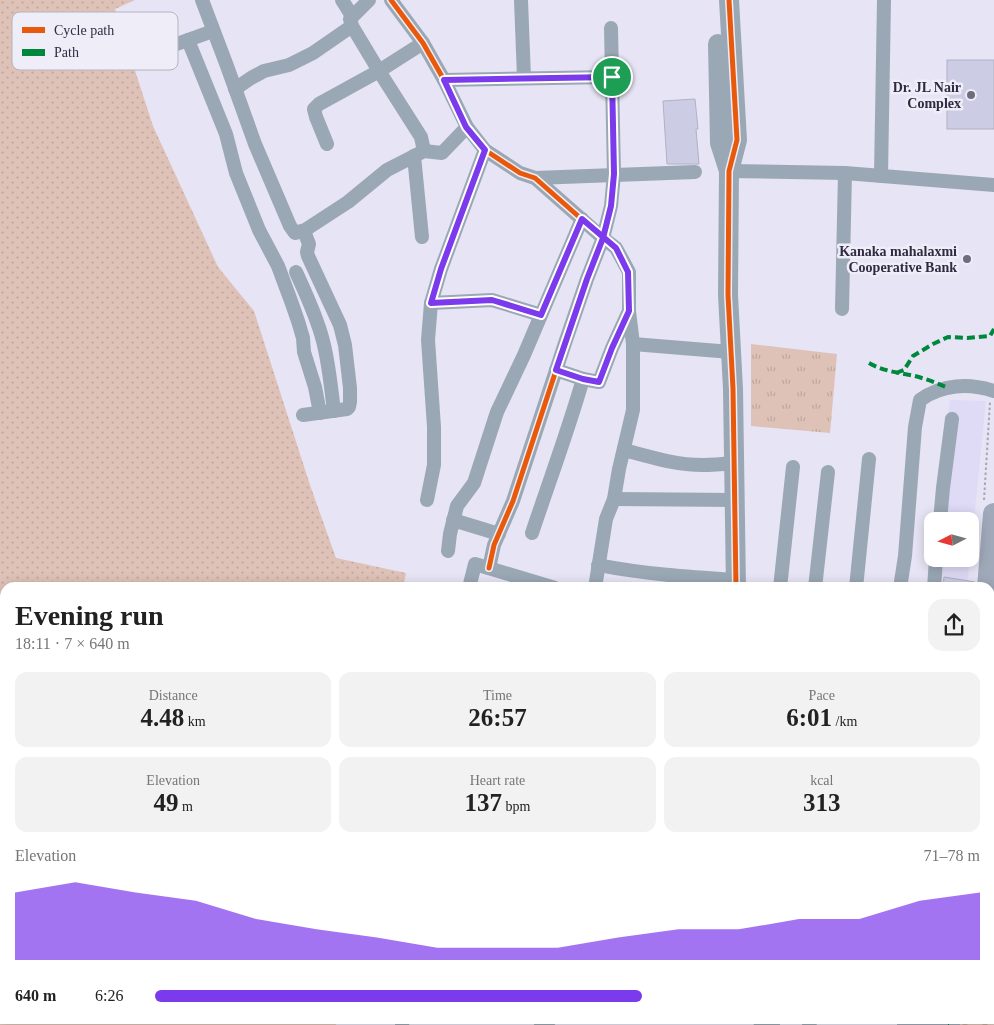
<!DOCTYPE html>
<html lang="en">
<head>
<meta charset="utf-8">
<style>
  :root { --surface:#fff; --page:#f2f2f2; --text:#222; --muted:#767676; --accent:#7c3aed }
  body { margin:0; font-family:"Times New Roman",serif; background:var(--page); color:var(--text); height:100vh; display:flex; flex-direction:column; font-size:19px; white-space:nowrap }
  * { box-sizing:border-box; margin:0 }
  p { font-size:16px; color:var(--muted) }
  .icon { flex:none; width:28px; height:28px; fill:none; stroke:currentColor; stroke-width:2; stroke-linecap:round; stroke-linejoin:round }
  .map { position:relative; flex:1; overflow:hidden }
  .drawer { position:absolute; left:0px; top:582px; width:995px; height:442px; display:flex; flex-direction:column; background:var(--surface); border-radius:15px 15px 0 0; box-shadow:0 2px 12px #0003 }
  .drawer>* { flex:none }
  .needle { width:32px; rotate:264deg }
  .fabs { position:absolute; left:924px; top:512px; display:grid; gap:10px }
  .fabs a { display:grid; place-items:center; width:55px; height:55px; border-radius:10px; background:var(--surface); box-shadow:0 2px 12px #0003; font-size:25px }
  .pin { position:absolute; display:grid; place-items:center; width:42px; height:42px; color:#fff; margin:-21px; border:2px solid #fff; border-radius:50%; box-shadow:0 1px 5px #0007 }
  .round { display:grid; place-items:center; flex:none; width:52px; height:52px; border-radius:15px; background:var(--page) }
  .summary { display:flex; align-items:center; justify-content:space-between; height:85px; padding:0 15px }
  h1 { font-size:28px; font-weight:700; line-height:38px }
  .metrics { display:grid; grid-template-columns:repeat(3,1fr); gap:8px; height:85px; padding:5px 15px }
  .metrics div { display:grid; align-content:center; border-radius:12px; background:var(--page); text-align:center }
  .metrics b { font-size:25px; font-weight:700 }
  .metrics small { font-size:14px; font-weight:400 }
  .metrics p { font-size:14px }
  .chart { height:140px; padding:10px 15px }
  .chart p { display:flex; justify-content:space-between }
  .chart svg { width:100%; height:90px; margin-top:5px; fill:var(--accent); opacity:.7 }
  ul { padding:0 15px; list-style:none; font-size:16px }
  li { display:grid; grid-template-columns:80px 60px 1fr; align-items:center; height:38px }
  li i { height:12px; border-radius:6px; background:var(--accent) }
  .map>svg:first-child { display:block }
</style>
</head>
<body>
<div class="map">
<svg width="994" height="1025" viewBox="0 0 994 1025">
  <defs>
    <pattern id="grass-dots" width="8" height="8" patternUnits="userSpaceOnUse" patternTransform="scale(1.25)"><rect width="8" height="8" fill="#dfc2b7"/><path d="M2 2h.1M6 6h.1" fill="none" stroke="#c0a79e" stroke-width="1.8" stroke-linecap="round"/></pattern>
    <pattern id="cemetery-stones" width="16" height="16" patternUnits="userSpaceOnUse" patternTransform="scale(1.25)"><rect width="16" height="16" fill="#dfc2b7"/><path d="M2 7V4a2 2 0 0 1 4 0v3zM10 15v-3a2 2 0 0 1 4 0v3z" fill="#c0a79e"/></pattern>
    <pattern id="park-tufts" width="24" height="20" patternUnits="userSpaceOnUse" patternTransform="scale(1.25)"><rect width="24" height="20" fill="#dfc2b7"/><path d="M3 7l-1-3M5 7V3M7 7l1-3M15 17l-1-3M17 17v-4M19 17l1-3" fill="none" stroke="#c0a79e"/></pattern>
  </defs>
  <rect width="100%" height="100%" fill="#e7e4f5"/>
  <path fill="#dfdaf6" d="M950,400l36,1 -19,186 -39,1 4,-42v13h38v-38h-35z"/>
  <path fill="url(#grass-dots)" d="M0,0h135l-20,9 38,117 65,141 36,44 56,174 26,73 70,15 -3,15h-398v432h331v5h-336z"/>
  <path fill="url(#cemetery-stones)" d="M990,970l4,1v54h-34l1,-5h29z"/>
  <path fill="url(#park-tufts)" d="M751,344l86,10 -7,79 -79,-7z"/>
  <g fill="#cccde4" stroke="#b1b1c3">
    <rect x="947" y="60" width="47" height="69"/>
    <path d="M695,99l3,30h-2l3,35h-32l-4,-63z"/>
    <path d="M944,577l31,5v6h-32z"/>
  </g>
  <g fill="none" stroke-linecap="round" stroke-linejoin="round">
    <path stroke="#a1a8b5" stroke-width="2" stroke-dasharray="2.5 2.5" stroke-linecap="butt" d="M984,500l6,-98"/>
    <g stroke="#9aa8b5" stroke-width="14">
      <path d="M202,0l25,66 28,78 35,82 5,7 10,-3 43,-28 39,-32 37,-19 18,2 25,-26"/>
      <path d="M342,0l10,16"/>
      <path d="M391,0l32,43 21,37 23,47 18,23 35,23 15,5 68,60 -16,41 -22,64 -52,158 -19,44 -5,23"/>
      <path d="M521,0l3,78"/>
      <path d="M188,40l38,94 10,39 23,57 19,36 13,35 7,20 5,17 1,14 11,35 5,26"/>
      <path d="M423,43l-44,28 42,66 3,14"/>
      <path d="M160,50l53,-19"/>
      <path d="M444,80l168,-3"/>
      <path d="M235,89l16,-11 13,-7 25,-6 24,-12 39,-27"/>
      <path d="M327,144l-11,-27 -2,-8 5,-5 60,-33 -27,-45 -2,-7 19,-19"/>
      <path d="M414,156l8,81"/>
      <path d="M729,171l116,2 149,12"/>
      <path d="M881,176l3,-176"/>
      <path d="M535,178l160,-6"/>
      <path d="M296,272c10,22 21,45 27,69 6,23 8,47 11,70"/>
      <path d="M431,303l61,-3 49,15"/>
      <path d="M842,309l3,-136"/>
      <path d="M633,344l98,8"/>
      <path d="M556,370l27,9"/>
      <path d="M303,415l44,-6 2,-2 1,-5v-14l-5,-43 -5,-20 -32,-69 -1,-4 2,-8 -5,-13"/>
      <path d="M624,450c26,7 52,15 79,15 11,0 21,-1 31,-2"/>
      <path d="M614,499l121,1"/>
      <path d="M427,500l7,-35v-38l-6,-87 3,-37 10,-34 44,-119"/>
      <path d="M453,520l46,14"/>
      <path d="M940,521l3,-33 9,-69"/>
      <path d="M532,533c17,-51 36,-102 51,-154l16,3 13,-34 17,-37"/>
      <path d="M448,551l2,-17 7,-28 17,-23 23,-71 27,-57 58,-136"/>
      <path d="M598,565c46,9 91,12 137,15"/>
      <path d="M469,588l6,-24 80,24"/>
      <path d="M595,588l11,-69 8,-20 5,-30 14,-59v-66l-4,-33v-39l-13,-24 -13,-10 8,-32 3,-32 -3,-146"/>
      <path d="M780,588l13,-121"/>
      <path d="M815,588l13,-116"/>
      <path d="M856,588l13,-129"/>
      <path d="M900,588l5,-32 10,-129 5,-27c22,-16 49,-17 74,-9"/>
      <path d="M934,588l2,-29"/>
      <path d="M759,1020l14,5"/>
      <path d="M402,1025l1,-5"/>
      <path d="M809,1025l2,-5"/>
    </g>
    <g stroke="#9aa8b5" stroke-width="20">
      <path d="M729,0l8,140 -8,31 -1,124 5,94 3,199"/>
      <path d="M718,44l2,99 9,28"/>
      <path d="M544,1025l2,-5"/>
    </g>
    <g stroke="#9fa9b9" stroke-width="22">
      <path d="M988,588l6,-74"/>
      <path d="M990,708l4,-32"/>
      <path d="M990,827l4,-25"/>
      <path d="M908,1025l2,-5"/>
      <path d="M925,1025l2,-5"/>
      <path d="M948,1025l2,-5"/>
    </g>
    <g stroke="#00873e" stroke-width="4" stroke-dasharray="8 4" stroke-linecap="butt">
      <path d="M869,363c14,8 30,10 46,13 11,3 22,7 33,12"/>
      <path d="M896,373l8,-3 9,-14 20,-12 15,-7 19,1 23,-2 4,-7"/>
      <path d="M948,1025h1"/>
    </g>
    <defs>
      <g id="cycleway">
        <path d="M391,0l32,43 21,37 23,47 18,23 35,23 15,5 68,60 -16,41 -22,64 -52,158 -19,44 -5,23"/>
        <path d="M729,0l8,140 -8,31 -1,124 5,94 3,199"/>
      </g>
    </defs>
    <use href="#cycleway" stroke="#efedf8" stroke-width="8"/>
    <use href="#cycleway" stroke="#e8590c" stroke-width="5"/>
  </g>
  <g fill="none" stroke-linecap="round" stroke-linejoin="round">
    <defs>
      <path id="route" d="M612,77l-168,3 22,47 19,23 -44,119 -10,34 61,-3 49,15 41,-96 34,29 12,24 1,39 -17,37 -13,34 -16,-3 -27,-9 31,-91 16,-41 8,-32 3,-32 -2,-97"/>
    </defs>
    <use href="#route" stroke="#fff" stroke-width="10"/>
    <use href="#route" stroke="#7c3aed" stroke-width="6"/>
  </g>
  <g fill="#706c7f" stroke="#efedf8" stroke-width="2">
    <circle cx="971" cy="95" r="5"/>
    <circle cx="967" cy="259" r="5"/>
  </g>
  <g text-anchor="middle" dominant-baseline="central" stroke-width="5" stroke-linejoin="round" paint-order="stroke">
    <g font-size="14" font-weight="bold" fill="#302b40" stroke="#efedf8" text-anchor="end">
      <text x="961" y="87">Dr. JL Nair<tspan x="961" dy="16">Complex</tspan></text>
      <text x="957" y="251">Kanaka mahalaxmi<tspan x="957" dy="16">Cooperative Bank</tspan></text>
    </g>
  </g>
  <rect x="12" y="12" width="166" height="58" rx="8" fill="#efedf8" stroke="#b6b3c1" stroke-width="1"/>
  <rect x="22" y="27" width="23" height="6" fill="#e8590c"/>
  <rect x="22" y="49" width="23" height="7" fill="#00873e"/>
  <g font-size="14" fill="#302b40">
    <text x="54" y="35">Cycle path</text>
    <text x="54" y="57">Path</text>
  </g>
</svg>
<div class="fabs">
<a><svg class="needle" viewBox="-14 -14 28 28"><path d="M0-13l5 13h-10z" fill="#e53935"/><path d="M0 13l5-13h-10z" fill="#767676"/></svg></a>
</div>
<div class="pin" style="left:612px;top:77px;background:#1e9e55"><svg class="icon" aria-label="arrive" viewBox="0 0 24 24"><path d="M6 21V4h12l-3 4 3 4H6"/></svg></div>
<section class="drawer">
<div class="summary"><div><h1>Evening run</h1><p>18:11 · 7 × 640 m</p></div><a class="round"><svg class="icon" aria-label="share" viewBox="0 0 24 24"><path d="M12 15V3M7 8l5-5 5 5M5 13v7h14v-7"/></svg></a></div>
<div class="metrics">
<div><p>Distance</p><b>4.48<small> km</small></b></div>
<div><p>Time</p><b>26:57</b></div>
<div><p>Pace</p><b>6:01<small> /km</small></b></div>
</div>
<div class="metrics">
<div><p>Elevation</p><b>49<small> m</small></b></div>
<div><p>Heart rate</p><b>137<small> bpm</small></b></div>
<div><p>kcal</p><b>313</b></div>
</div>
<div class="chart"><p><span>Elevation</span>71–78 m</p>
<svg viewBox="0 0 160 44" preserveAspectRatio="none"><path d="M0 44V11L10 6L20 11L30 15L40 24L50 29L60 33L70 38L80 38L90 38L100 33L110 29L120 29L130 24L140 24L150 15L160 11V44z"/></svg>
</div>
<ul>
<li><b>640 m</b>6:26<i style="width:59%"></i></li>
</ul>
</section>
</div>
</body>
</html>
